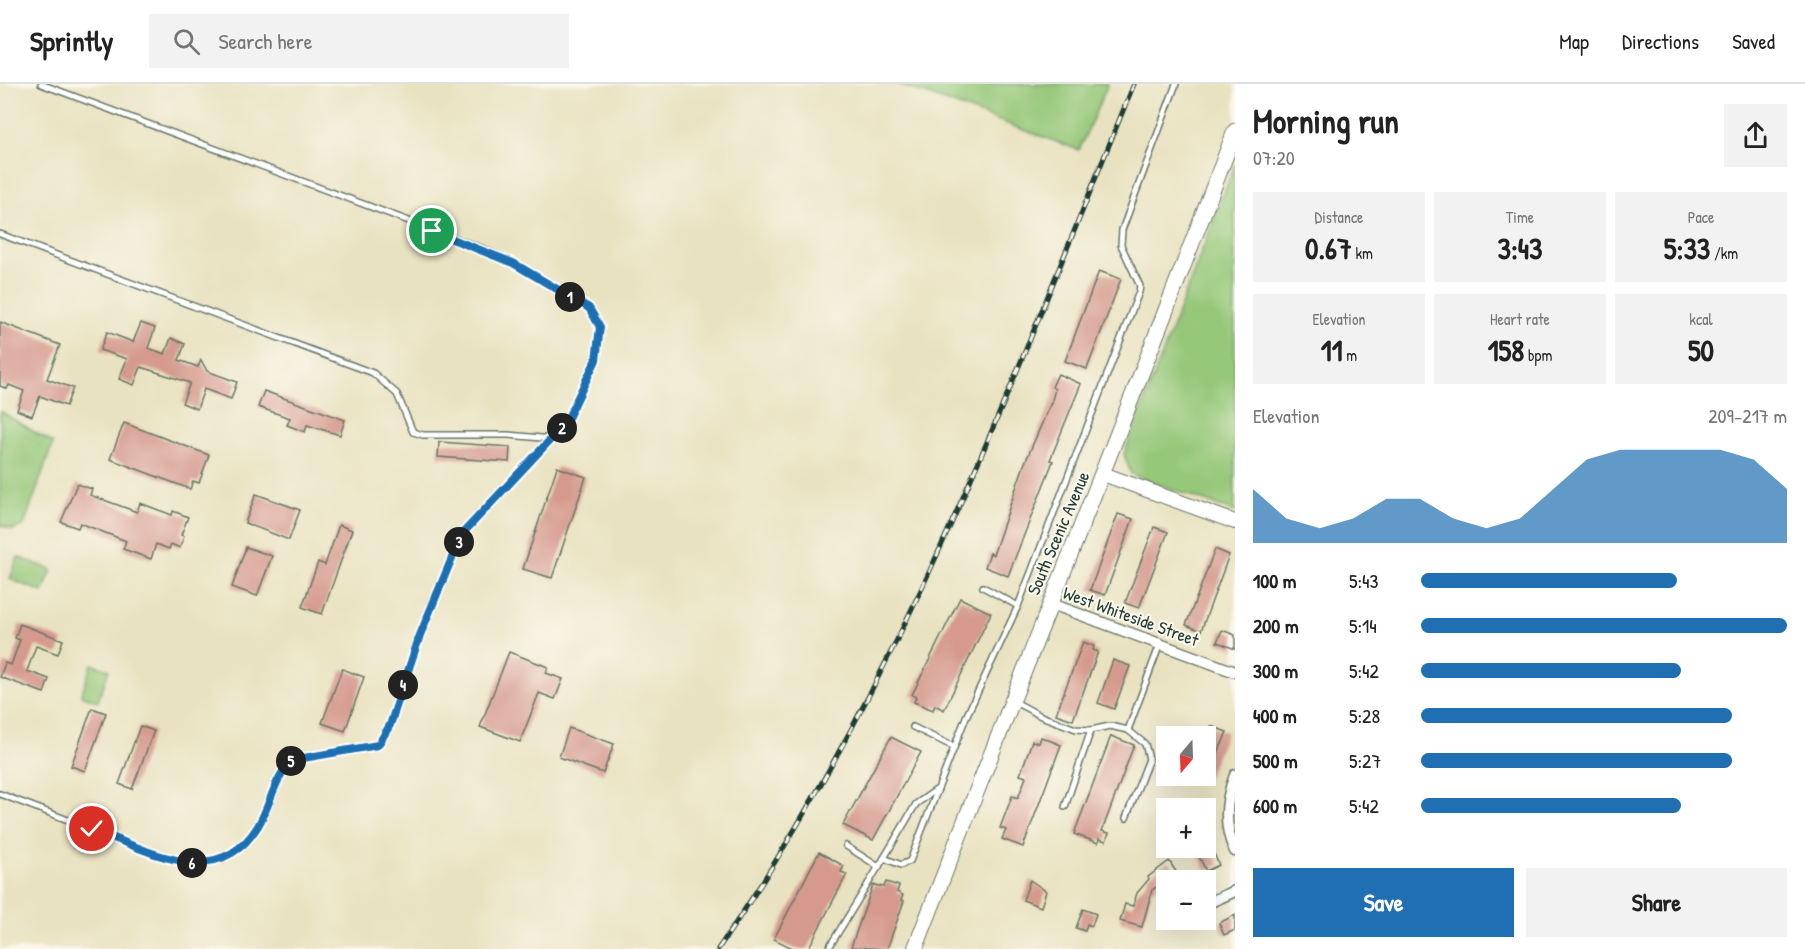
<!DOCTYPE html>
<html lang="en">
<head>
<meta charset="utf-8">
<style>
  :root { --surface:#fff; --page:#f2f2f2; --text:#222; --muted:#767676; --line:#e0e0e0; --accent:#1f6fb2 }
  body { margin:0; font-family:"Patrick Hand",sans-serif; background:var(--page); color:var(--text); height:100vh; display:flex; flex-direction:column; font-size:22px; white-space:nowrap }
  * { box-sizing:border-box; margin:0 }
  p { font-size:20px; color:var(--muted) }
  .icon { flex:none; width:33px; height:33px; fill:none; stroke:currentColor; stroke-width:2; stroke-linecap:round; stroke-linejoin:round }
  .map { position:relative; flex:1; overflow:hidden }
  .sheet { display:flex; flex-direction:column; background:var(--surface); width:570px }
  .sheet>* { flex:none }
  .needle { width:39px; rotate:199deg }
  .controls { position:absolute; left:1156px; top:642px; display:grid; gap:12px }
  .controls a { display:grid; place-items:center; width:60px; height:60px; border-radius:0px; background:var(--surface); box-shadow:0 6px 24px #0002; font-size:30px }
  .pin { position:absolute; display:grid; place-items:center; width:51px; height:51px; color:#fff; margin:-26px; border:3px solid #fff; border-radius:50%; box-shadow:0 2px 6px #0007 }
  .km { position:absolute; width:30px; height:30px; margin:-15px; border-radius:50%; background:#222; color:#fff; font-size:16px; line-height:30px; text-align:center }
  .round { display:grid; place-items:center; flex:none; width:63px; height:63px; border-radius:0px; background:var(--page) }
  .overview { display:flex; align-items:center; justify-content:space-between; height:102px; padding:0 18px }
  h1 { font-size:33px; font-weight:700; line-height:45px }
  .figures { display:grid; grid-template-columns:repeat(3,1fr); gap:9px; height:102px; padding:6px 18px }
  .figures div { display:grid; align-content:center; border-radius:0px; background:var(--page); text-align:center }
  .figures b { font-size:30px; font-weight:700 }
  .figures small { font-size:16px; font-weight:400 }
  .figures p { font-size:16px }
  .chart { height:168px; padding:12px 18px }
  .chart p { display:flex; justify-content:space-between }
  .chart svg { width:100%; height:108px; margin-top:6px; fill:var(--accent); opacity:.7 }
  .cta { display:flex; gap:12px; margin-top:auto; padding:12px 18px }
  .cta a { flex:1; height:69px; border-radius:0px; background:var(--accent); color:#fff; font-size:24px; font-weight:700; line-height:69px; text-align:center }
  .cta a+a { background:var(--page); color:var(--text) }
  ul { padding:0 18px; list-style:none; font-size:20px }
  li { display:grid; grid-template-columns:96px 72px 1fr; align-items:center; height:45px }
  li i { height:15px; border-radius:8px; background:var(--accent) }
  header { display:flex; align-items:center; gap:36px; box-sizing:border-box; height:84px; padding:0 30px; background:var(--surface); border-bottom:2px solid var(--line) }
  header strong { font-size:28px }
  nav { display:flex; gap:33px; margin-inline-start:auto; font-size:21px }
  .search { width:420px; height:54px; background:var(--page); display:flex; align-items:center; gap:15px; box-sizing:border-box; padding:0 21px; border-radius:0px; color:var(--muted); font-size:22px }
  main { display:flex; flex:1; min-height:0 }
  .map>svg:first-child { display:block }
</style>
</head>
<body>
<header>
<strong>Sprintly</strong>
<div class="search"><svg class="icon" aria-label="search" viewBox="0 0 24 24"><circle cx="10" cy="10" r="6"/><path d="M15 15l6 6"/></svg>Search here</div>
<nav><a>Map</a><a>Directions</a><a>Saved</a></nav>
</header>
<main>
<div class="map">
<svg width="1235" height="865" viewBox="0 0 1235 865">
  <rect width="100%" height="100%" fill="#fbf7ec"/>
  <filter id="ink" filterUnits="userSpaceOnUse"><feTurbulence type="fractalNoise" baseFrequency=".0167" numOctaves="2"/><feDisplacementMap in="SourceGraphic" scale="12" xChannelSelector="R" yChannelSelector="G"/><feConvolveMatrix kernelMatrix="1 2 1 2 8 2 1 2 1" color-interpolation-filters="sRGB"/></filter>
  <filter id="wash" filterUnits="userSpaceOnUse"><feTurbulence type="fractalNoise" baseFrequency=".008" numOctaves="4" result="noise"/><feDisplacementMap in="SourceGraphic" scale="24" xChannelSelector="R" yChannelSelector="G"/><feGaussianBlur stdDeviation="1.35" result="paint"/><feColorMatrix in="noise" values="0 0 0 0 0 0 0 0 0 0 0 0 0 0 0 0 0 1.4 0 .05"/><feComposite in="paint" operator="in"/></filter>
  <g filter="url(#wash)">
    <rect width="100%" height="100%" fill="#e9e2c1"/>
    <g fill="#96c879" stroke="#5a8256" stroke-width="1.5">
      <path d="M898,0h210l-29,66z"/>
      <path d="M1235,80v348l-104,-38 -7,-20z"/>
      <path d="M0,327l53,32 -29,82 -11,5 -13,-5z"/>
      <path d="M18,473l34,13 -9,22 -33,-13z"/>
      <path d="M92,580l17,6 -11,31 -17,-6z"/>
    </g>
    <g id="blocks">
      <g fill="#d5998d">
        <path d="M1099,187l22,8 -34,90 -22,-8z"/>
        <path d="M0,238l60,23 -13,34 26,9 -7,18 -26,-10 -8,20 -15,-6 7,-19 -15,-6 -2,4 -7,-3z"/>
        <path d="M141,239l14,5 -7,20 17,6 6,-16 14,6 -6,16 19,7 3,-7 6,11 30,11 -6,17 -27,-10 -7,20 -15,-6 8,-20 -49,-16 -7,18 -15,-6 8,-20 -27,-9 7,-18 26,10z"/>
        <path d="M1058,290l23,10 -31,76 3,1 -45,115 -23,-9 5,-14 3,2 31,-90 28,-65 3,-11 -3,-2z"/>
        <path d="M264,307l81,29 -5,15 -33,-10 -2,7 -18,-7 3,-7 -32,-11z"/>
        <path d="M124,339l85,32 -10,28 -6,-2 -3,8 -80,-30z"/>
        <path d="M439,358l71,5 -1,15 -71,-5z"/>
        <path d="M557,383l29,10 -34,101 -29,-9z"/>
        <path d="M77,400l15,5 -2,6 47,17 3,-9 32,12 1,-4 15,6 -7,18 3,1 -4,12 -9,-4 -2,5 -13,-5 -5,15 -28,-10 3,-8 -46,-18 -2,5 -17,-6z"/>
        <path d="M256,410l44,16 -11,30 -44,-17z"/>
        <path d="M1118,430l15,5 -28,76 -15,-5z"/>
        <path d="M339,441l13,5 -30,84 -20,-7 16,-45 7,3z"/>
        <path d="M1154,443l14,5 -29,76 -14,-5z"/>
        <path d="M246,463l26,9 -15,40 -25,-9z"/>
        <path d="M1215,465l14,6 -28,76 -15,-6z"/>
        <path d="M960,514l31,15 -47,97 -9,-5 -2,5 -19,-8 2,-5 -4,-2z"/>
        <path d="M20,540l43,16 -5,14 -22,-8 -9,25 22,8 -5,14 -44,-16 5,-14 6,2 9,-25 -5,-2z"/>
        <path d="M1222,546l13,5v14l-18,-7z"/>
        <path d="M1083,558l11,4 -1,4 5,2 -25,68 -17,-6z"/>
        <path d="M509,568l39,15 -2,6 17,6 -8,20 -16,-6 -19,49 -40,-15z"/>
        <path d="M1113,576l17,6 -16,43 -16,-6z"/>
        <path d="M342,585l22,8 -19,54 -23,-8z"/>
        <path d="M92,624l14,5 -21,58 -14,-5z"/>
        <path d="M140,642l14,5 -22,58 -13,-5z"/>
        <path d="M1211,642l16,6 -20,47 -1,-40z"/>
        <path d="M569,644l45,16 -11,29 -44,-16z"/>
        <path d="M1111,652l23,9 -32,86 7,2 -3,8 -7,-2 -1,4 -24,-9z"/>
        <path d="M891,653l30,15 -48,88 -30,-15z"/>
        <path d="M1041,653l20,8 -38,102 -21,-8 4,-9 -6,-2 12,-32 6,2 8,-21 -6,-2 12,-34 7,2z"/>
        <path d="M1210,760l9,21 -13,6 -10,-21z"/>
        <path d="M819,768l25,14 -3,6 6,2 -39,75h-14l-20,-10z"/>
        <path d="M1169,777l8,12 -25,17 -10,37 -22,-6 5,-17 8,2 4,-13 12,-14 -1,-2z"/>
        <path d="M1030,796l16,11 -5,16 -18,-7z"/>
        <path d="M886,798l13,4 -2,6 6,3 -2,5 3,1 -17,48 -36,-2 22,-62 11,2z"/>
        <path d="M1083,825l13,5 -4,12 -5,-2 -2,7 -9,-3z"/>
        <path d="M1235,831v15l-11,5 -5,-12z"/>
      </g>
    </g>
  </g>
  <g filter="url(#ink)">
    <use href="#blocks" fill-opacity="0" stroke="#667765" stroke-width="1.5"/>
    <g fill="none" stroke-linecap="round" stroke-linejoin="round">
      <defs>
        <g id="service">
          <path d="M0,150l373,139 24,21 16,38 10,3h85l45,4"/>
          <path d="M983,503l35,19"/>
          <path d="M1015,618l26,14 35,13 15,1 19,-4 18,4 32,-86"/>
          <path d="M913,643l41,20"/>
          <path d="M0,710l165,63c48,16 81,-2 102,-47 8,-18 11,-36 25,-50l86,-15 12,-20 30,-90 42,-101 103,-110 31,-64 5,-33 -12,-19 -76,-45 -29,-14 -443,-165"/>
          <path d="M1065,723l26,-77"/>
          <path d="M1126,734l23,-59 -4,-15 -17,-14"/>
          <path d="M846,762l33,21"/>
          <path d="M884,774l32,-54 20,-14"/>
          <path d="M828,865l56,-91 17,7 9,-4 56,-144 52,-111 121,-314 1,-6 -19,-41 1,-15 54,-146"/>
        </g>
        <g id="minor">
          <path d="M1049,519l186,69"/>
          <path d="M1235,691c-10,26 -12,51 0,76"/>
          <path d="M1206,820l29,-13"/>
        </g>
        <path id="tertiary" d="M1103,390l132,48"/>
        <path id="secondary" d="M915,865c106,-273 216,-544 320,-818"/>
      </defs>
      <use href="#service" stroke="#667765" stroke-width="8"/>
      <use href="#minor" stroke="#667765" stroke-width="13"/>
      <use href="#tertiary" stroke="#667765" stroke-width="16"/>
      <use href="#secondary" stroke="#667765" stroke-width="17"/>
      <use href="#service" stroke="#fff" stroke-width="5"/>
      <use href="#minor" stroke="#fff" stroke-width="10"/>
      <use href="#tertiary" stroke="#fff" stroke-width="14"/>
      <use href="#secondary" stroke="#fff" stroke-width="15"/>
      <defs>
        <path id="rail" d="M718,865c184,-265 294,-569 416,-865"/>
      </defs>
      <use href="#rail" stroke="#1f3d34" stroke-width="5"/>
      <use href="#rail" stroke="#fbf7ec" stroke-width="3" stroke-dasharray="9" stroke-linecap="butt"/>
    </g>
  </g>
  <g fill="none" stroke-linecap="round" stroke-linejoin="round" filter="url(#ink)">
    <defs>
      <path id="route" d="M92,745c55,21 125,64 166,-3 13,-22 16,-48 34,-66l86,-15 12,-20 30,-90 42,-101 103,-110 31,-64 4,-33 -11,-19 -76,-45 -81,-32"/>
    </defs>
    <use href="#route" stroke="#fff" stroke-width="12"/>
    <use href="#route" stroke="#1f6fb2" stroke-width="8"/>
  </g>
  <g text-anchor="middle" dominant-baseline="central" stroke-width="4.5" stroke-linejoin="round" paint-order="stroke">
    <g font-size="18" fill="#1f3d34" stroke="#fbf7ec">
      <text transform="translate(1058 449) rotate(-67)">South Scenic Avenue</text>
      <text transform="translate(1131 532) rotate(20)">West Whiteside Street</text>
    </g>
  </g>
</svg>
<div class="controls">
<a><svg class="needle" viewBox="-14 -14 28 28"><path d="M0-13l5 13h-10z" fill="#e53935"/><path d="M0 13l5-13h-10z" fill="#767676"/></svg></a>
<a>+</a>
<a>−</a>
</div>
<div class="pin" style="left:432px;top:147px;background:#1e9e55"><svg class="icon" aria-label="arrive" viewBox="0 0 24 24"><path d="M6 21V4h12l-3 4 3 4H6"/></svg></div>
<div class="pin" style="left:92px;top:745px;background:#d93025"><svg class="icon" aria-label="check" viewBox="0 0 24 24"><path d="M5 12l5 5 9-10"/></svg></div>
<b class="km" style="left:570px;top:213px">1</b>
<b class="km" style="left:562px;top:344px">2</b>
<b class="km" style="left:459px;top:458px">3</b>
<b class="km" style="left:403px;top:601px">4</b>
<b class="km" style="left:291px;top:677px">5</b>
<b class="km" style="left:192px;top:779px">6</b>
</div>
<section class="sheet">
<div class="overview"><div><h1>Morning run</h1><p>07:20</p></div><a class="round"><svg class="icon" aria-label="share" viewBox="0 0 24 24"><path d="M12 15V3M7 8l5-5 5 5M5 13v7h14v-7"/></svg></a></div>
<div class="figures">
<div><p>Distance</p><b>0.67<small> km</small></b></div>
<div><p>Time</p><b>3:43</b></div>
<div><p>Pace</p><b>5:33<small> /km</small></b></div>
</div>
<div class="figures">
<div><p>Elevation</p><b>11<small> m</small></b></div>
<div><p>Heart rate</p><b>158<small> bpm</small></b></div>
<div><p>kcal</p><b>50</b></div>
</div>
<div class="chart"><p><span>Elevation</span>209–217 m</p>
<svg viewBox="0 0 160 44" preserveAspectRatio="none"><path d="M0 44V22L10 34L20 38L30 34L40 26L50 26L60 34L70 38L80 34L90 22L100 10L110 6L120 6L130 6L140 6L150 10L160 22V44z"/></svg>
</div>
<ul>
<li><b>100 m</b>5:43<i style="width:70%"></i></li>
<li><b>200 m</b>5:14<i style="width:100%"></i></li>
<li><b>300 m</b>5:42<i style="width:71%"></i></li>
<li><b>400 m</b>5:28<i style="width:85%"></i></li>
<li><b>500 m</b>5:27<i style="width:85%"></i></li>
<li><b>600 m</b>5:42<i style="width:71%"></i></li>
</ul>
<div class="cta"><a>Save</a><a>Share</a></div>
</section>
</main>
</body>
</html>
